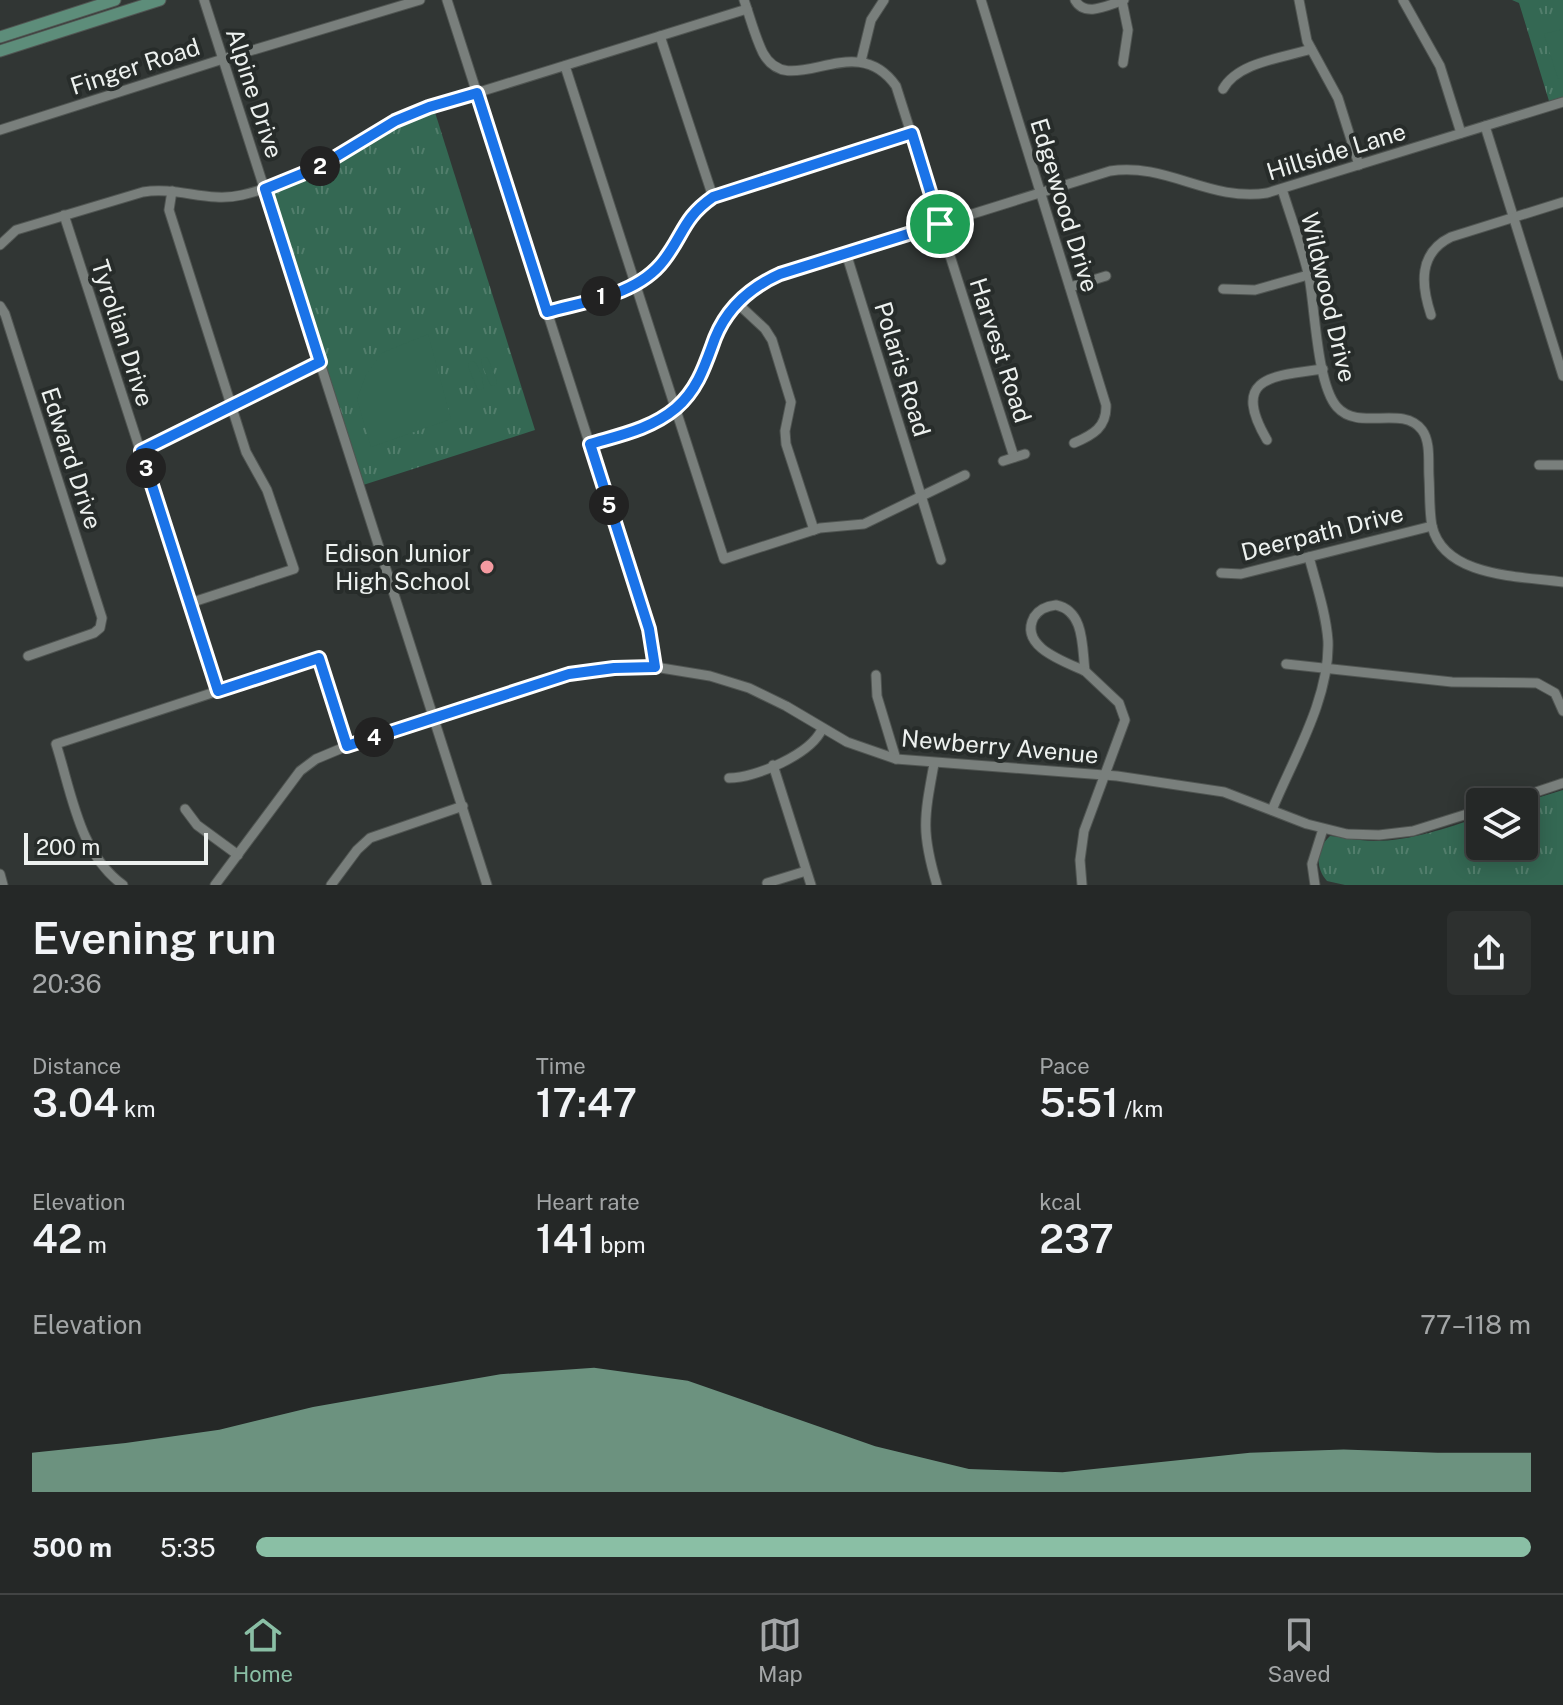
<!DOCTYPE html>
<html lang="en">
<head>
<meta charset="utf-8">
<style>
  :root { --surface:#252827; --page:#2d302f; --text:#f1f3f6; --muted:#a3a6a7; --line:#424444; --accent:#8abfa5 }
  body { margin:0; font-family:"Public Sans",sans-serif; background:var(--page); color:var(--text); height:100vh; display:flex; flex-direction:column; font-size:30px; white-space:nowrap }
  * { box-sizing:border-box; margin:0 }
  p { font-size:26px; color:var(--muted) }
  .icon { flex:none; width:44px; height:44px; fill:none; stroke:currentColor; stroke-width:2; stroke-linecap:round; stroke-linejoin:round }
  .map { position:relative; height:885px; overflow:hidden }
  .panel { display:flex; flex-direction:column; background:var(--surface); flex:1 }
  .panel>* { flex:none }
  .fabs { position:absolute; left:1466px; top:788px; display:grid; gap:16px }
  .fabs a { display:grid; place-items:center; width:72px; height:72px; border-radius:8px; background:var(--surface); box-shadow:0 4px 20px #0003,0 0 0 2px var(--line); font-size:40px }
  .scale { position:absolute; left:24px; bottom:20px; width:184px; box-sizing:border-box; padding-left:8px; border:4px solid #edf1ef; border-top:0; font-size:22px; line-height:28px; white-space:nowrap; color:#edf1ef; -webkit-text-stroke:6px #272c2a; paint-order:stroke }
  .pin { position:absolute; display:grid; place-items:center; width:68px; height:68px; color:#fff; margin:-34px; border:4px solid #fff; border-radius:50%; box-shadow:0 2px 8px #0007 }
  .km { position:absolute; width:40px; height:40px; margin:-20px; border-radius:50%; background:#222; color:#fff; font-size:22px; line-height:40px; text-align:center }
  .round { display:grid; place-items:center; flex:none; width:84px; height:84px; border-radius:8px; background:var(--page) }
  .head { display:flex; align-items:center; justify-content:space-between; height:136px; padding:0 32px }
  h1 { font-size:44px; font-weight:600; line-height:60px }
  .figures { display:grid; grid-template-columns:repeat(3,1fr); gap:12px; height:136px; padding:8px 32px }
  .figures div { display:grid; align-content:center }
  .figures b { font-size:40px; font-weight:600 }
  .figures small { font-size:22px; font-weight:400 }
  .figures p { font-size:22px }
  .chart { height:224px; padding:16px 32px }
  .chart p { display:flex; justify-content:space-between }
  .chart svg { width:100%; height:144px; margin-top:8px; fill:var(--accent); opacity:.7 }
  ul { padding:0 32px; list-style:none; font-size:26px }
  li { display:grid; grid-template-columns:128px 96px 1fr; align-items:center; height:60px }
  li i { height:20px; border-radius:10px; background:var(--accent) }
  .dock { display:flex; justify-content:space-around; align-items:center; height:112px; border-top:2px solid var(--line); background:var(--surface); font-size:22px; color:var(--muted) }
  .dock a { display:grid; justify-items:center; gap:4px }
  .dock .current { color:var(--accent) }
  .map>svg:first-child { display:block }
</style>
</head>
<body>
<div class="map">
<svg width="1563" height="885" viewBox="0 0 1563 885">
  <defs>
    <pattern id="park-tufts" width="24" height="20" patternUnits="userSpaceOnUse" patternTransform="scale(2)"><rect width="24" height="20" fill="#346853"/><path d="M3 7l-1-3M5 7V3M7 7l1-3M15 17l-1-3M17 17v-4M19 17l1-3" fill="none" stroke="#527e6c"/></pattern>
  </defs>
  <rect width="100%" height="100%" fill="#313634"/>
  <g fill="url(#park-tufts)">
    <path d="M1512,0h51v97l-14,4 -30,-98z"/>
    <path d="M433,106l102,324 -175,56 -95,-297z"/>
    <path d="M1563,790v95h-218l-18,-4c-12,-13 -11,-32 3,-45 14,1 29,5 44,5 37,0 72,-13 106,-24v29h44v-44z"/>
  </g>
  <g fill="#346853">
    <path d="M1563,29v49l-5,1 -14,-45z"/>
    <path d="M428,334l23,85 -80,28 -14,-48 9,-24 16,-22z"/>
    <path d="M487,357l10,23 -1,5 -5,1 -10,-23 1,-5z"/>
    <path d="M474,361c6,7 10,19 9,28l-5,1 -10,-23 1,-5z"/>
  </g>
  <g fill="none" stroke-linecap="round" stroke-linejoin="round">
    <defs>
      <g id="minor">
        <path d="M204,0l283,885"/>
        <path d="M447,0l202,629 6,38"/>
        <path d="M744,0c6,17 11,37 19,53 27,50 91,-27 133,33l118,371"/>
        <path d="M981,0l125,405c1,22 -13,30 -32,38"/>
        <path d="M1075,0c10,18 33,5 49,0"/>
        <path d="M1299,0l8,41 31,57 21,67"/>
        <path d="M1403,0l37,66 21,67"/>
        <path d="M1122,1l6,29 -5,33"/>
        <path d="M660,36l53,161"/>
        <path d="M861,61l10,-41 13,-20"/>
        <path d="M565,66l159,493 96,-31 44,-4 101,-49"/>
        <path d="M1223,89c15,-27 60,-31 88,-40"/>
        <path d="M1485,126l78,250"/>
        <path d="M0,130l223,-71 197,-59"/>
        <path d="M1282,189c9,29 20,58 27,88 6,31 8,108 28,130 22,25 65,-3 85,23 9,12 6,33 7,47 1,16 0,33 3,49 12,52 89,50 131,56"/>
        <path d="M172,191l-3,19 77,242 21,38 27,79 -104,34"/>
        <path d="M64,215l154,476"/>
        <path d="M0,245l16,-15 127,-38c34,-6 65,11 99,3 66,-15 112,-56 173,-83l332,-103"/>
        <path d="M846,253l95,307"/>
        <path d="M1070,287l36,-11"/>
        <path d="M1223,289l32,1 53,-15"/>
        <path d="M737,303l28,26 7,11 19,62 -6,29 1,13 28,86"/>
        <path d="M0,306l5,8 97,304 -2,10 -6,5 -66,23"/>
        <path d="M547,312c39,-11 92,-17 117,-52 20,-26 19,-42 49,-63l199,-64"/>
        <path d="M1431,315c-10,-30 -13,-62 20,-78l112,-35"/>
        <path d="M1267,440c-37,-63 5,-64 56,-71"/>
        <path d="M590,444c30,-9 61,-15 86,-36 22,-19 29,-43 39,-70 12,-30 36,-51 65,-64l330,-103c56,-9 100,31 157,22l296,-91"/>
        <path d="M141,451l179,-89"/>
        <path d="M1003,461l22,-7"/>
        <path d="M1539,465h24"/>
        <path d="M1221,573l20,1 191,-48"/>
        <path d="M1056,605c29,6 26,43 29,66 -19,-9 -67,-24 -51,-54 5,-8 13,-11 22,-12z"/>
        <path d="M1286,664l166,18 85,1 18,10 8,18"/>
        <path d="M876,675l1,21 19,63"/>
        <path d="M934,764c-10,54 -13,68 3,121"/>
        <path d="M773,765l38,120"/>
        <path d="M729,778c27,0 82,-24 93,-49"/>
        <path d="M1506,802l57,-19"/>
        <path d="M185,809l12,16 41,30"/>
        <path d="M1272,810c21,-51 58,-112 56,-169 -2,-28 -12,-57 -19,-84"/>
        <path d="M0,874l3,11"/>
        <path d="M767,883l39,-12"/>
        <path d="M123,885c-44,-32 -51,-91 -67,-141l263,-86 28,88"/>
        <path d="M215,885l85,-114 16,-12 31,-13 222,-72 45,-6 41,-1 55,9 39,12 37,18 61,36 49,17 221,17 107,16 83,32 40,10 32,1 34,-4 67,-21"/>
        <path d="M331,885l26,-35 13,-12 93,-32"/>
        <path d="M1082,885l-2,-25 4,-29 41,-111 -6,-17 -34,-32"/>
        <path d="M1315,885l-3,-21 11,-35"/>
      </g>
      <g id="major">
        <path d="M0,37l115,-37"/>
        <path d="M0,51l160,-51"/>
      </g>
    </defs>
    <use href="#minor" stroke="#505552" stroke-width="11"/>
    <use href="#major" stroke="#505552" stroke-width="13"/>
    <use href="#minor" stroke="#797f7c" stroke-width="9"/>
    <use href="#major" stroke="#5d8d7a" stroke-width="11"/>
  </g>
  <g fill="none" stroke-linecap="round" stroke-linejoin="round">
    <defs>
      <path id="route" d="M477,93l70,219c39,-11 91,-17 117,-52 20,-26 19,-42 49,-63l199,-64 28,91 -160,50c-29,13 -53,34 -65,64 -10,27 -17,51 -39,70 -25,21 -56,27 -86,36l59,185 6,38 -41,1 -45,6 -222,72 -28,-88 -101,33 -77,-240 179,-89 -55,-173 54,-22 76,-46 34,-14z"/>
    </defs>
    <use href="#route" stroke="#fff" stroke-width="16"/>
    <use href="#route" stroke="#1a73e8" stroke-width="10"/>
  </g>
  <circle fill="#f49aa0" stroke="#272c2a" stroke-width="3" cx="487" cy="567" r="8"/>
  <g text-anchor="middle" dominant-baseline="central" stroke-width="8" stroke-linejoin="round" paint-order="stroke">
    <g font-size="24" fill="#edf1ef" stroke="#272c2a">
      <text transform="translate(135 66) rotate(-18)">Finger Road</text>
      <text transform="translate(255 93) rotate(72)">Alpine Drive</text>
      <text transform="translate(1336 151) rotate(-17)">Hillside Lane</text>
      <text transform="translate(1065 205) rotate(73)">Edgewood Drive</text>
      <text transform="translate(1329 297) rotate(77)">Wildwood Drive</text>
      <text transform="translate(123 333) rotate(72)">Tyrolian Drive</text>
      <text transform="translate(1001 350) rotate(72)">Harvest Road</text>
      <text transform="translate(903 369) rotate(73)">Polaris Road</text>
      <text transform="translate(72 458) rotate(72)">Edward Drive</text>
      <text transform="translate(1322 532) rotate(-14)">Deerpath Drive</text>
      <text transform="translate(1000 746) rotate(5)">Newberry Avenue</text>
    </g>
    <g font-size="24" fill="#edf1ef" stroke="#272c2a" text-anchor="end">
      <text x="471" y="553">Edison Junior<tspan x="471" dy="28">High School</tspan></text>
    </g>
  </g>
</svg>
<div class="fabs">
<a><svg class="icon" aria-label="layers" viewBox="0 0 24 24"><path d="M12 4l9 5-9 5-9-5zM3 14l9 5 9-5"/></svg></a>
</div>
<div class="scale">200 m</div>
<div class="pin" style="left:940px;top:224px;background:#1e9e55"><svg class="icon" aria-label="arrive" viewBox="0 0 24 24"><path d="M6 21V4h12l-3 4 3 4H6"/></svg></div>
<b class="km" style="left:601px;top:296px">1</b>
<b class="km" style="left:320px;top:166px">2</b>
<b class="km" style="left:146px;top:468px">3</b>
<b class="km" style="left:374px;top:737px">4</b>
<b class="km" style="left:609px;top:505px">5</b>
</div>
<section class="panel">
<div class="head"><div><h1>Evening run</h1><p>20:36</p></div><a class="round"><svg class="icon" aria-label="share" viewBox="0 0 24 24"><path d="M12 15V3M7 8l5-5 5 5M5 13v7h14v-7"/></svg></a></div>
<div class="figures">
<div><p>Distance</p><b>3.04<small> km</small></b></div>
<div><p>Time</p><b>17:47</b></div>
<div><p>Pace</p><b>5:51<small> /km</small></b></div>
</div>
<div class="figures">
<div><p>Elevation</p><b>42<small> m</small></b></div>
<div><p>Heart rate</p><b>141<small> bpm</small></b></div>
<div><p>kcal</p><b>237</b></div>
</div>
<div class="chart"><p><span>Elevation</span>77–118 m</p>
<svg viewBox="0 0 160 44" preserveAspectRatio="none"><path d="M0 44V32L10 29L20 25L30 18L40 13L50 8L60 6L70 10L80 20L90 30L100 37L110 38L120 35L130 32L140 31L150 32L160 32V44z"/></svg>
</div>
<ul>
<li><b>500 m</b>5:35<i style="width:100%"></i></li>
</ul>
</section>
<nav class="dock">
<a class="current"><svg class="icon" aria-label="home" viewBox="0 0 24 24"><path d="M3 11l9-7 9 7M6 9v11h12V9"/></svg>Home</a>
<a><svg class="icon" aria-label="map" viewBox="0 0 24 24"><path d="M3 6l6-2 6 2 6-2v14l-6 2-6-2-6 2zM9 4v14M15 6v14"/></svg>Map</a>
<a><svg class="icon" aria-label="saved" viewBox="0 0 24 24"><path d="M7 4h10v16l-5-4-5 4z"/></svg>Saved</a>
</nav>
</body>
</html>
